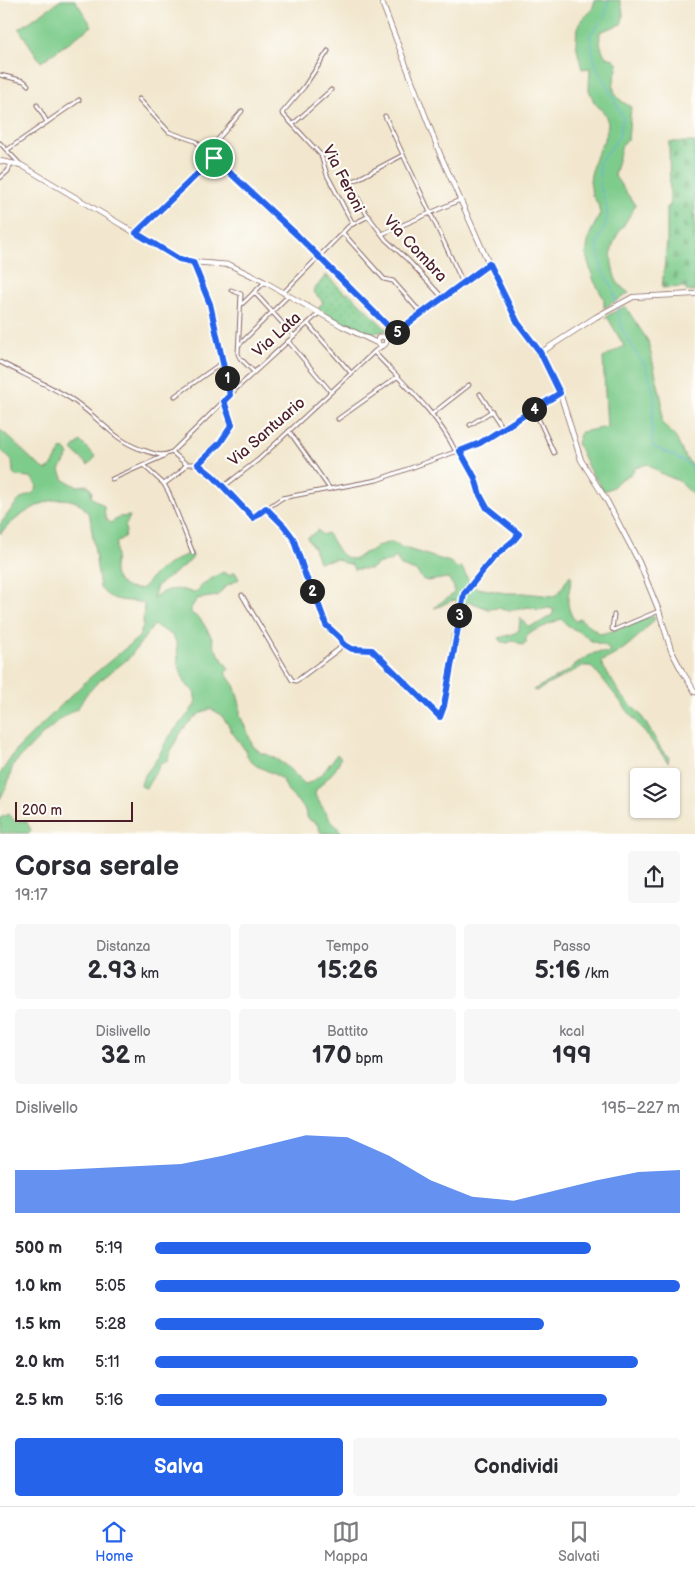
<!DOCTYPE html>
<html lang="it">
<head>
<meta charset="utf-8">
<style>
  :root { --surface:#fff; --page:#f7f7f7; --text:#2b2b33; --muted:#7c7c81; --line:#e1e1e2; --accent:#2563eb }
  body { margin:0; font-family:"Balsamiq Sans",sans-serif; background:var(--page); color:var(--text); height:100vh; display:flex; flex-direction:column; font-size:19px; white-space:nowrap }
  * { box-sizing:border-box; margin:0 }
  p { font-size:16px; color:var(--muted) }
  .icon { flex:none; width:28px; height:28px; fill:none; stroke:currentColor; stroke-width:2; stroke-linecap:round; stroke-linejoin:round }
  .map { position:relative; height:834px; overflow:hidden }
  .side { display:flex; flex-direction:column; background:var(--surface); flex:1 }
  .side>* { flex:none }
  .tools { position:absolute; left:630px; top:768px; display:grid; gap:10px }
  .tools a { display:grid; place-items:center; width:50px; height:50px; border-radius:5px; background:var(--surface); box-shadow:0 1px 4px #0004; font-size:25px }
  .scale { position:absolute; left:15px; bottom:12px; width:118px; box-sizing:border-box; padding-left:5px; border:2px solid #4a1f2b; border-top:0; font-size:14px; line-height:18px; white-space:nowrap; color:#4a1f2b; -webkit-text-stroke:4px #fdfcf7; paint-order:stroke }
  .pin { position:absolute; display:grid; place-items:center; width:42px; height:42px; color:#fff; margin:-21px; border:2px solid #fff; border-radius:50%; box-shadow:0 1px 5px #0007 }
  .km { position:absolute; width:25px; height:25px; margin:-12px; border-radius:50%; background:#222; color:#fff; font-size:14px; line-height:25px; text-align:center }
  .round { display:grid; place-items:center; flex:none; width:52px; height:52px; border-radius:5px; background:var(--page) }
  .headline { display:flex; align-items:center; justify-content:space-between; height:85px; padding:0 15px }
  h1 { font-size:28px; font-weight:700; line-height:38px }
  .stats { display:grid; grid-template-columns:repeat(3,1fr); gap:8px; height:85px; padding:5px 15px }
  .stats div { display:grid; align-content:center; border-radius:5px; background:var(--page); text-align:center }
  .stats b { font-size:25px; font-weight:700 }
  .stats small { font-size:14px; font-weight:400 }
  .stats p { font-size:14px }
  .chart { height:140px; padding:10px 15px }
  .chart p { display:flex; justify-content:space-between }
  .chart svg { width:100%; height:90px; margin-top:5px; fill:var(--accent); opacity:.7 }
  .button { display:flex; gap:10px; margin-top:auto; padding:10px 15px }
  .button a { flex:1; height:58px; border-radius:5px; background:var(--accent); color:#fff; font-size:20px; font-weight:700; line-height:58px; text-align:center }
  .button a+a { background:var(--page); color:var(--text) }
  ul { padding:0 15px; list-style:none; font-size:16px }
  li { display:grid; grid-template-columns:80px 60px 1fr; align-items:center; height:38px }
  li i { height:12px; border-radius:6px; background:var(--accent) }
  .tabs { display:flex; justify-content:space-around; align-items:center; height:70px; border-top:1px solid var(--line); background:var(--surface); font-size:14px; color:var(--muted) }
  .tabs a { display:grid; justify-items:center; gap:2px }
  .tabs .on { color:var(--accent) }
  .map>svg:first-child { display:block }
</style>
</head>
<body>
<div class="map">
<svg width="695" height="834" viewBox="0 0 695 834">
  <defs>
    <pattern id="cemetery-stones" width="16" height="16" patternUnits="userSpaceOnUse" patternTransform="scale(1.25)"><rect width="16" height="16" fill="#7ecc8c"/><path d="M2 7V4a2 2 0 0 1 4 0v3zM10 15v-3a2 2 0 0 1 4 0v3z" fill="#6eaf79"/></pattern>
    <pattern id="park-dots" width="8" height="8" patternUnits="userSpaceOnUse" patternTransform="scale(1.25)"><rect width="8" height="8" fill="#7ecc8c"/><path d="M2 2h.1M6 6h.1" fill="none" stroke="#6eaf79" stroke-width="1.8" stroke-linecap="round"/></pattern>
  </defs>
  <rect width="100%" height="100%" fill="#fdfcf7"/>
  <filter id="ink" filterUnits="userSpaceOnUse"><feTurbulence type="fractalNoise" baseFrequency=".02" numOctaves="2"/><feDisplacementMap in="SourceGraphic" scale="10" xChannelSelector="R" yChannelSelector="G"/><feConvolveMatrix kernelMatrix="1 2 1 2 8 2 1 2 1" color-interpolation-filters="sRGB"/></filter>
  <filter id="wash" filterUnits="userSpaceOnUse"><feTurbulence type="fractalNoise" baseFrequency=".0096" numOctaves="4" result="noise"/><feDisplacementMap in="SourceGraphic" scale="20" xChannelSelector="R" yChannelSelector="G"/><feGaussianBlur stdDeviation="1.12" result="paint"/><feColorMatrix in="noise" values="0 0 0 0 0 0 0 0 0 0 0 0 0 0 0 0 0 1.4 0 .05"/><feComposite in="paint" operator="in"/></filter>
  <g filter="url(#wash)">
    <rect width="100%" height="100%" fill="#f2e7ce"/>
    <g fill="#7ecc8c" stroke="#64765c">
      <path d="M61,0h14l17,26 -51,36 -22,-33z"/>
      <path d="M595,0h25c2,8 5,16 1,24l-21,8c-1,9 1,18 6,25l8,2 4,6c-6,22 -9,30 13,42l-3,33 -6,5 -8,30 21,30c-11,26 -29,33 -22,64 2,12 6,17 16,24l-25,15v-9l-10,-18 -8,-26 3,-19 11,-22 -2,-10 -6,-9 -2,-15 4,-20 12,-24 2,-13 -3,-9 -11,-12 -5,-12 1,-22 -8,1c-4,-16 -11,-35 1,-50 8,-9 8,-5 12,-19z"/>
      <path d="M625,306l23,35 14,61v21l14,15 9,19 10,11v29l-16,-16 -19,-8 -12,-9 -13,4 -4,6 -11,6 -7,7 -9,4 -15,-22 -12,-26 4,-11 26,-5 -4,-69 21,-12 -16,-28 -3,-1z"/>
      <path d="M0,430c17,12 28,29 46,40l5,-3 10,-17 3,-1 5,5 -9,16 4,10 13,6 11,-1 4,7 -1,5 13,9c1,7 -1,13 7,17l8,-6 11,-1 -5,11 1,5 -2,5c-10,6 -8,9 -8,19 0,5 -3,10 -2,16 1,10 13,18 23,17 9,0 11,-9 17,-14 7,-8 28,-18 37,-23l2,5 -3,4 -33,25 -4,12c12,-10 26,-11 41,-5l5,-3 2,-5 22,-13 6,3 6,-3 4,7 -14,8 -8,9 -20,3 -6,9v5l9,6 3,4 9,15 2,9 15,22 -4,4 9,12 6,19v11l13,31 8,7 10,3 14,9 20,19c13,-2 25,-20 32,-30l4,4 -6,12 -19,20 -1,5 14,23 13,15h-21l-4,-9 -9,-5 -4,-11 -15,-15 -6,-12 -7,-6 -19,-9 -8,-6 -4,-10 -13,-18 -5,-9 -7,-9 -9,-5c-22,5 -37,32 -44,52l-5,1 -16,26 -5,-2c1,-10 7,-14 13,-23 7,-8 9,-19 16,-27 9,-13 19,-20 26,-34l-2,-11 -8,-6 -8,-20 -1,-21 -5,-9 -18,-10 -25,33 -32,25 -12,13 -7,12 -16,10 -21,18 -28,29 -6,21 -7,13v-25l17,-25 70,-69 52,-43 4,-11 1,-23c-18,-4 -31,1 -44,-15l-10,-71c-19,-39 -71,-5 -90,17v-10c7,-8 14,-20 22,-26 7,-5 13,-2 15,-12l-6,-9 -16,-1 -2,-4 -1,-11 -12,-12z"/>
      <path d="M80,441l16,16 -8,8 -16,-15z"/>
      <path d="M318,530l4,5 5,-2c10,12 11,27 29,26l8,-6 10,-3 3,-4 15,-4 9,5 49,15 8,7 3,-3 11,21 33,6h19l29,3 5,-2 12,-19 2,3c-4,18 -8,28 4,44l3,-4 21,16 12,-3 41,-15 2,3c-16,17 -31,33 -53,42l-1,2 20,32 20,20 22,37 6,4 -1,6 -67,-85 -11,-11h-7l-47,25 -3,-1 37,-20c4,-5 21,-17 28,-18 5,0 7,2 12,-1 -4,-9 -13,-6 -20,-11 -2,-1 -4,-4 -6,-5 -9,-6 -15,-7 -23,-16l-32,14 -3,5v5l-4,2 -9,-5 -5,3 -6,-1 -3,-4 16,-5 4,-3 1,-12 9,9 10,-4 13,-8 2,-5 -5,-2 -10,2 -10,-3 -15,3h-10l-5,-2 -10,1 -19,-7 -5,2c-3,12 -1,27 -7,38l-6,-1 5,-39 -2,-2c-8,1 -13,7 -21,8 6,-7 16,-9 20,-16v-5l-6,-9 -21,3 -5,-2 -6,-8 -15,-5 -5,-9 -7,5 -10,1 -9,6h-16l-3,-5 -7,-1 -7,-4 -18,3 -5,-14 -7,-10z"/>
      <path d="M8,814l7,7h11l5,9 -2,3h-29v-15z"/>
    </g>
    <path fill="url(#cemetery-stones)" stroke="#64765c" d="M669,142h26v149h-9v-4l-24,1 5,-46v-35h3z"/>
    <path fill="url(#park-dots)" stroke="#64765c" d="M326,275l20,19 2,-2 39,38c-22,10 -51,-11 -69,-21l5,-7 -10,-11z"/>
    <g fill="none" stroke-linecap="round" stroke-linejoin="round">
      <g stroke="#63b0dc" stroke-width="1">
        <path d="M609,0l-5,18 -14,17 5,29 28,53 -4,20 -20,26 1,22 7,23v13l-10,22 5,27 11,18 3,15"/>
        <path d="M617,307l5,22 11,19 13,19 9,29 -3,25v25l24,11 19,11"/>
      </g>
    </g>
  </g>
  <g filter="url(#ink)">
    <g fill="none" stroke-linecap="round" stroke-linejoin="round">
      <defs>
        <g id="street">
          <path d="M328,51l-24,36 -22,26 39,42 6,20 26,49"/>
          <path d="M0,75l24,6 4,4"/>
          <path d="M139,99l30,33 26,9 12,11 90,83 98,98"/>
          <path d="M37,105l10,17"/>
          <path d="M385,116l78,167"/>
          <path d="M293,124l38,-34"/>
          <path d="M0,143l20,21"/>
          <path d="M7,150l72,-50"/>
          <path d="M207,152l35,-41"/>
          <path d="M403,155l-53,28 16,30 20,27 22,20 35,38"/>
          <path d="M0,178l8,-7 3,-8"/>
          <path d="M136,233l78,-75"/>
          <path d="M343,233l41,46 9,2 28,32"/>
          <path d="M382,234l78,-34"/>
          <path d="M193,262l17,42 20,91"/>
          <path d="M231,290l10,4 -3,60 2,4 14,14"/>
          <path d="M254,292l40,44"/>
          <path d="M283,293l66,-67 20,-10"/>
          <path d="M242,304l23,-22"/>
          <path d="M308,324l44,50"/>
          <path d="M288,341l43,51"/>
          <path d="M239,345l49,-49"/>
          <path d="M374,352c30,32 63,61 82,100"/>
          <path d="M0,362c23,12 46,22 68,35 29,17 45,45 78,54 10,3 16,6 26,1l65,-64 81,-74"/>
          <path d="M480,394l23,35"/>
          <path d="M175,396l48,-34"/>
          <path d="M534,409l20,44"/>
          <path d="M432,414l37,-29"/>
          <path d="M338,419l59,-42"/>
          <path d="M470,425l22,-14"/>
          <path d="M289,431l41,58"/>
          <path d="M172,452l14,12h12l16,13 9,10 35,-27 117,-109 8,-5"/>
          <path d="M198,464l21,-21 13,-18 -8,-24"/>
          <path d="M144,466l20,18 5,9 24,60"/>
          <path d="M112,479l52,-23"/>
          <path d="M164,484l15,-11 7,-8"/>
          <path d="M223,487l30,31 29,-20 95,-18 103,-37 80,-50"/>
          <path d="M266,509l18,17 9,12 13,39 10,20 10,28 14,13 2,5"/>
          <path d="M242,595l50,85 4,1 3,-2 40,-30 3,-6 10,6h17l71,68 4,-11 13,-68 5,-39 9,-15 23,-27 23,-20 2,-4 -32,-25 -7,-13 -5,-17 -15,-27"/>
          <path d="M614,615l-2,14 2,1 45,-19"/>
        </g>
        <g id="secondary">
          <path d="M381,0l59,154 49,110 29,59 22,30 20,40 21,67 26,41 32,61 20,49 12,39 11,21 13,21"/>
          <path d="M0,161l21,4 158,94 14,3 37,3 33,16 79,45 35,17"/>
          <circle cx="382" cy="341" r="4.5"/>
          <path d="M386,341l7,-7 96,-70"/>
          <path d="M540,353l56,-36 37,-20 62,-3"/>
        </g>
      </defs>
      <use href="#street" stroke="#856564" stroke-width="5"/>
      <use href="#secondary" stroke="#856564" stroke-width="6"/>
      <use href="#street" stroke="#fff" stroke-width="3"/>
      <use href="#secondary" stroke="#fff" stroke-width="4.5"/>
    </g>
  </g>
  <g fill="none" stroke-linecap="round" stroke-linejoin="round" filter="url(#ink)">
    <defs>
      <path id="route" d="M214,158l83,77 98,98 94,-69 29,59 22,29 20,41 -80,50 -20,8 15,27 5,17 7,13 32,26 -5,6 -20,17 -30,37 -20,112 -4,11 -68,-67 -20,-1 -10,-6 -2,-5 -14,-13 -10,-28 -10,-20 -13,-39 -9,-12 -18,-18 -13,10 -39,-41 -16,-13 22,-21 12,-18 -8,-24 6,-6 -20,-91 -17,-42 -14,-3 -43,-26z"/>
    </defs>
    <use href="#route" stroke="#fff" stroke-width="10"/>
    <use href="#route" stroke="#2563eb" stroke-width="6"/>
  </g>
  <g text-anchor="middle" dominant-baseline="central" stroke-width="4.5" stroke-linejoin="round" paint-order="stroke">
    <g font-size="16" fill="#4a1f2b" stroke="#fdfcf7">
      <text transform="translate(343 179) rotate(63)">Via Feroni</text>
      <text transform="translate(415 249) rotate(47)">Via Combra</text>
      <text transform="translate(277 335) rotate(-42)">Via Lata</text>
      <text transform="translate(267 432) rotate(-41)">Via Santuario</text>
    </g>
  </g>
</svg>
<div class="tools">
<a><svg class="icon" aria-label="layers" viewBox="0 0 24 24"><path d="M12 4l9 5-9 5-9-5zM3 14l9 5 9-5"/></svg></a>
</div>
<div class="scale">200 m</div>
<div class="pin" style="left:214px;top:158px;background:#1e9e55"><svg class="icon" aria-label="arrive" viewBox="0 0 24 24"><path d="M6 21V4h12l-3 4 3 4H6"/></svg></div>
<b class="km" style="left:227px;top:378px">1</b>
<b class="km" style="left:312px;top:591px">2</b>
<b class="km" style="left:459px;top:615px">3</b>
<b class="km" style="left:534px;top:409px">4</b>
<b class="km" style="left:397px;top:332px">5</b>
</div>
<section class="side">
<div class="headline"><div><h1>Corsa serale</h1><p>19:17</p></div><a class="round"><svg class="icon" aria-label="share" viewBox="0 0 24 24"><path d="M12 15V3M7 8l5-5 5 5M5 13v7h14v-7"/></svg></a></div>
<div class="stats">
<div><p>Distanza</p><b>2.93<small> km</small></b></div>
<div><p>Tempo</p><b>15:26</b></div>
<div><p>Passo</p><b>5:16<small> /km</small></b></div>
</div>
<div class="stats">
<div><p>Dislivello</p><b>32<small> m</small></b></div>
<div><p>Battito</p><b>170<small> bpm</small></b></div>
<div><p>kcal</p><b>199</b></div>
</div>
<div class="chart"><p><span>Dislivello</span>195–227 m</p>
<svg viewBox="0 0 160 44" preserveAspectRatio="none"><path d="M0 44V23L10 23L20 22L30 21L40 20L50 16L60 11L70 6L80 7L90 16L100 28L110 36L120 38L130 33L140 28L150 24L160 23V44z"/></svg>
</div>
<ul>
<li><b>500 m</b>5:19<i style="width:83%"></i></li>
<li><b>1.0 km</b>5:05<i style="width:100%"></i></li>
<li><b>1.5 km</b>5:28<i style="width:74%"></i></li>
<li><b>2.0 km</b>5:11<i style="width:92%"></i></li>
<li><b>2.5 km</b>5:16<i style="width:86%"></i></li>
</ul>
<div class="button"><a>Salva</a><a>Condividi</a></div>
</section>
<nav class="tabs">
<a class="on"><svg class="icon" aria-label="home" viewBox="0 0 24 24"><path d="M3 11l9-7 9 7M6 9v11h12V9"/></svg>Home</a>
<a><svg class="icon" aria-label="map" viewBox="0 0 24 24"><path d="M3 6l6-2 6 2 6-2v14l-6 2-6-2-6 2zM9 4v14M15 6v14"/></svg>Mappa</a>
<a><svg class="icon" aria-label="saved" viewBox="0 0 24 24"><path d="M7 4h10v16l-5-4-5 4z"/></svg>Salvati</a>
</nav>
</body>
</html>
